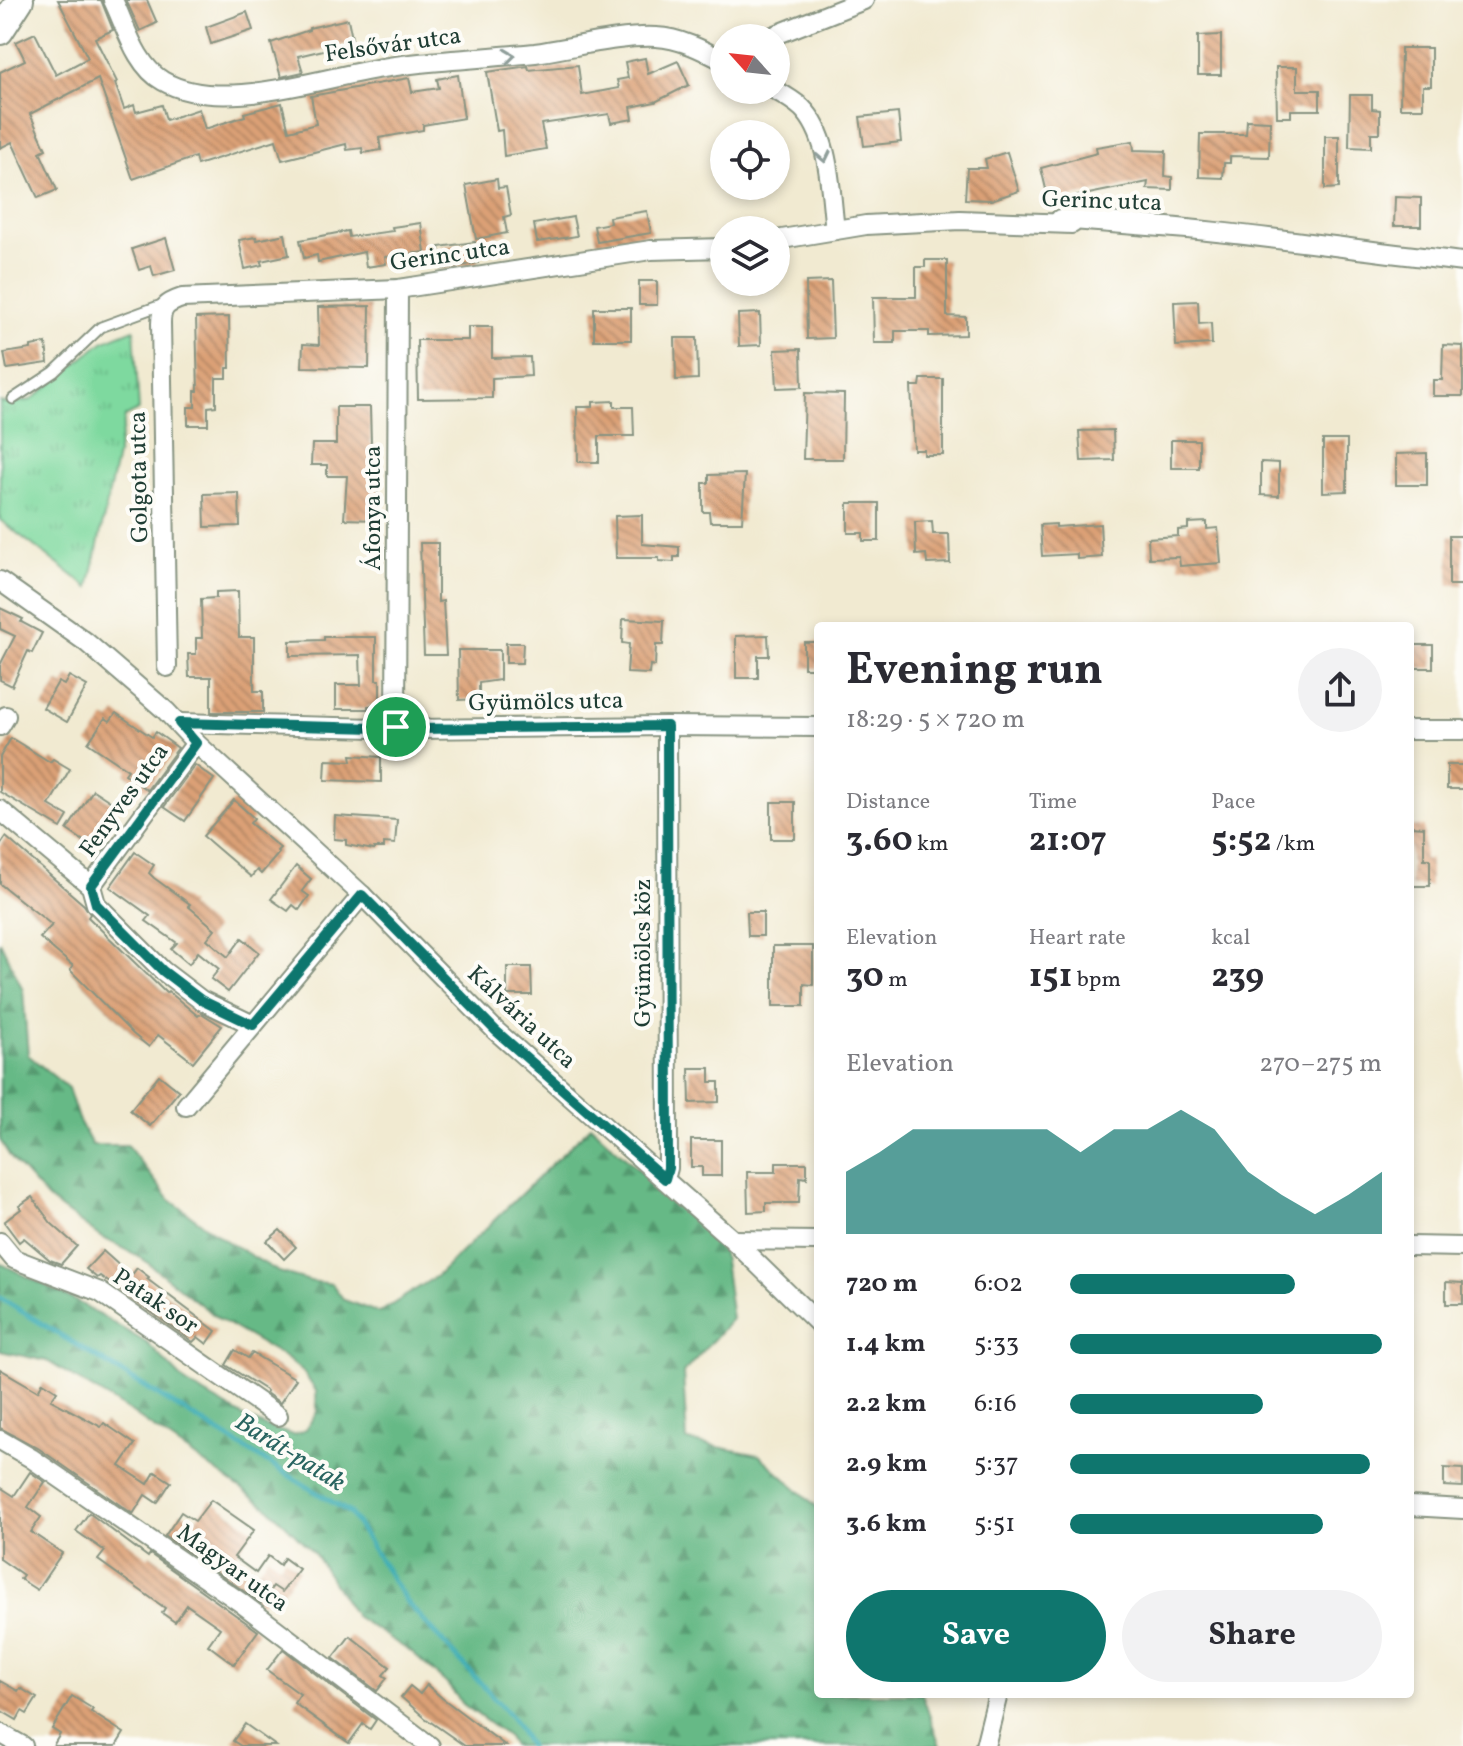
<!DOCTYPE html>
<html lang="en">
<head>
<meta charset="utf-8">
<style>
  :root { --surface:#fff; --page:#f2f2f3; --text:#2b2b33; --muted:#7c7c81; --accent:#0f766e }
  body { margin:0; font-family:Vollkorn,serif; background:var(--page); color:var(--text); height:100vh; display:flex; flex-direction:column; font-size:30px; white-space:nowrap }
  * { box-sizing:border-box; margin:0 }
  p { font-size:26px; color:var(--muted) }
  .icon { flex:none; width:44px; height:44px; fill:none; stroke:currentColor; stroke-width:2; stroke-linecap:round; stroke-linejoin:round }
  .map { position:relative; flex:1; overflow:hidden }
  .details { position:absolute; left:814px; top:622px; width:600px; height:1076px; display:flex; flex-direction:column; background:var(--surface); border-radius:8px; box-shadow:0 4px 12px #0003 }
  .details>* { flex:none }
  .needle { width:52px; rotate:297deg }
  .tools { position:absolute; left:710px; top:24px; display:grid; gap:16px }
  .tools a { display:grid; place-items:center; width:80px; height:80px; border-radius:50%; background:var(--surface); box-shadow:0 4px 12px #0003; font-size:40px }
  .pin { position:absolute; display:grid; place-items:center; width:68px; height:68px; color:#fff; margin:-34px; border:4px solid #fff; border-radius:50%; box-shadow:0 2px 8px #0007 }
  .round { display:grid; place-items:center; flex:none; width:84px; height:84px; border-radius:42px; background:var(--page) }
  .overview { display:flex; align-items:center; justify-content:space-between; height:136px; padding:0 32px }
  h1 { font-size:44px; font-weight:700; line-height:60px }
  .stats { display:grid; grid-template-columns:repeat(3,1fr); gap:12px; height:136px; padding:8px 32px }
  .stats div { display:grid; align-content:center }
  .stats b { font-size:34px; font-weight:700 }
  .stats small { font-size:22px; font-weight:400 }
  .stats p { font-size:22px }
  .chart { height:224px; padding:16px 32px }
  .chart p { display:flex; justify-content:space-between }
  .chart svg { width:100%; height:144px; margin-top:8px; fill:var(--accent); opacity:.7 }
  .button { display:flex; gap:16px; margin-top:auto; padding:16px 32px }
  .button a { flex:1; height:92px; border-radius:48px; background:var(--accent); color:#fff; font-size:32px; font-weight:700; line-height:92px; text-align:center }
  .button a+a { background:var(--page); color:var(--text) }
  ul { padding:0 32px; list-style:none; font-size:26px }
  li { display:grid; grid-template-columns:128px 96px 1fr; align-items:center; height:60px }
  li i { height:20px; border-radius:10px; background:var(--accent) }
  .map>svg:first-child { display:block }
</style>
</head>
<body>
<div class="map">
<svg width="1463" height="1746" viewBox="0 0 1463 1746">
  <defs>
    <pattern id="grass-tufts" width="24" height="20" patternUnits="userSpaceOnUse" patternTransform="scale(2)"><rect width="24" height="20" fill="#7ed99f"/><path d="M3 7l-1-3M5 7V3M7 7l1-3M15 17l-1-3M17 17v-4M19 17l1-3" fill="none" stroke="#6cbb8a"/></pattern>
    <pattern id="forest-firs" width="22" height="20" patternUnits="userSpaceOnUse" patternTransform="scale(2)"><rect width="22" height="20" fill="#66b986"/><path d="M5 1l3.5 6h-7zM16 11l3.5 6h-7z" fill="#53986e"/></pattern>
    <pattern id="building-back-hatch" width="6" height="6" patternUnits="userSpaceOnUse" patternTransform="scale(2)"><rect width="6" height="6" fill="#dba076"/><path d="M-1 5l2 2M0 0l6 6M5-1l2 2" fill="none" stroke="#b18462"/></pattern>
  </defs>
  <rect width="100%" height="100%" fill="#fdfcf7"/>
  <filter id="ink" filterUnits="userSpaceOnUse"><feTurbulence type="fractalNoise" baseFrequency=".0125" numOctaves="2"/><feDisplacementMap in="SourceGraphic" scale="16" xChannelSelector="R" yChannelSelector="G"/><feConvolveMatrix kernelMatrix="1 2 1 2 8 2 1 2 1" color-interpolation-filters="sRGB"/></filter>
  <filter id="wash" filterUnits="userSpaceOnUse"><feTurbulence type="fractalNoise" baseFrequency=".006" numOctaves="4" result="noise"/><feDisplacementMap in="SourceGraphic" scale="32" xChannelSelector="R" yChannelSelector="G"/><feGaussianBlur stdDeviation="1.8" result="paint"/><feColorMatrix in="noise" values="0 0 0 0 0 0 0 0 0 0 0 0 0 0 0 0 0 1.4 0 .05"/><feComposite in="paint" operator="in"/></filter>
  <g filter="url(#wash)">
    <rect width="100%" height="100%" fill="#f1ead1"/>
    <path fill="url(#grass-tufts)" stroke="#4e8b6a" stroke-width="2" d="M134,329l5,81 -14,7 -36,171 -89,-68v-118l9,2 22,-4 73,-59z"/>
    <path fill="url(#forest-firs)" stroke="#427b5d" stroke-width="2" d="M0,941l23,49 5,65 40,33 10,31 14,26h35l43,55 53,39 56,33 31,9 22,3 12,16 35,13 59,-38 153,-149 131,120 10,73 -49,54 4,68 72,14 59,53v186h104l18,52h-427l-5,-9 -45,-33 -17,-21 -35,-31 -56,-36 -41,-63 -44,-44 -138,-96 -85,-52 -47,-10v-88l74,37 73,43 39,40 58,34 20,9 30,9 11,-5 12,-18 -1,-21 -13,-19 -17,-14 -67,-39 -80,-63 -40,-20 -51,-37 -37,-41 -11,-18z"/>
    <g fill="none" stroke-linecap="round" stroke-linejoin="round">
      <path stroke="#39abb2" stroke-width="5" d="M0,1298l350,215 56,88 106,117 17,28"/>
    </g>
    <g id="blocks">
      <g fill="url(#building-back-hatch)">
        <path d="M58,0h43l12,30 -18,8 22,44 -2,1 9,26 10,-4 2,7 26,-7 4,15 33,-11 6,20 40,-13 -1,-3 38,-10 7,28 27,-7 -5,-28 98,-18 3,14 27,-4 -2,-9 21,-4 6,43 -41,7v5l-44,8 2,12 -18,3 -1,-5 -15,2 -1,-6 -64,16 -6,-20 -79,25 -2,-8 -62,22 -35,-100 -68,35 16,35 -6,3 17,38 -19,8 -26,-56 -12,6v-76l25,-12 -9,-18 19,-9 21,42 32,-17z"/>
        <path d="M126,0h21l10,23 -17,8z"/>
        <path d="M247,12l6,18 -42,14 -5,-17z"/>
        <path d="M348,19l5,24 -55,13 5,16 -22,5 -10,-34 38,-13v-2z"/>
        <path d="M1221,35v40h-23v-39z"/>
        <path d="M1401,48h30v38h-8v22h-23z"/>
        <path d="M645,58l3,16 30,-13 11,24 -34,17 -24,5 2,12 -22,4 -2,-9 -68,10 5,25 -42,7 -2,-26 -5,1 -10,-59 41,-6 1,4 49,-5 4,30 37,-7 -2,-8 11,-2 -3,-16z"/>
        <path d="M1276,67h21v23h23v20h-29v7h-14z"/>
        <path d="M1350,95h22v14l8,1v23h-9v15l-22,-1z"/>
        <path d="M898,113l3,29 -37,4 -4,-29z"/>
        <path d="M1247,120l23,1 -1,36 -39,-1v7h-6l-1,15 -24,-1 1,-43h46z"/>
        <path d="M1325,136h14v52l-14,1z"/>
        <path d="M1133,141l1,9 32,1 -1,25 7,1v13l-25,-1 1,-7 -99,20 -8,-34 56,-15 -1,-6z"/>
        <path d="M1007,152l12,39 -28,9 -26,-1 2,-31h20l-2,-9z"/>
        <path d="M497,179l1,9 8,-1 5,28 -7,2 3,16 -31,6 -10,-54z"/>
        <path d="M1395,197l26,1v28h-27z"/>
        <path d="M647,211l4,22 -54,9 -3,-16 16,-3 -1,-6z"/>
        <path d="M573,217l4,19 -40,6 -3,-18z"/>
        <path d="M421,223l4,29 -40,5 1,7 -20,3 -2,-15 -46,10 -1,-7 -13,3 -4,-18 48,-9 1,6 44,-6 -1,-4z"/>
        <path d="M285,234l4,21 -28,6 1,4 -17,4 -6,-29 17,-3 1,3z"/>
        <path d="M166,238l9,32 -21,6 -3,-10 -12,4 -7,-21z"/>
        <path d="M475,242l3,21 -36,6 -3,-22z"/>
        <path d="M925,260h22v56l19,1v18l-37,1v-5h-34v12h-21l-1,-46h43v-30h9z"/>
        <rect x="639" y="281" width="18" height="24"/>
        <path d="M831,281l2,57 -26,1 -1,-57z"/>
        <path d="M1198,301l1,23 12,-1 1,21 -36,2 -2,-44z"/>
        <path d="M370,306l-1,62 -67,-1 1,-23 16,1 -1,-38z"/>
        <rect x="594" y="308" width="37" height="32"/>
        <path d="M760,313l1,32 -22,1 -1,-32z"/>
        <path d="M229,317l1,51h-3v10h-11v28l-8,1v18h-20v-18h7v-16h3l-2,-73z"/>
        <path d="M468,327h24v31l38,-1 1,19 -39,2v20l-74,1 -1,-59h51z"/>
        <path d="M675,338h22l1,41 -22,1z"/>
        <path d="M46,343l2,20 -41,6 -3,-16 27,-4v-3z"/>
        <path d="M1443,345l20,1v50h-30v-16h9z"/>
        <path d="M801,349l1,38 -25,1 -2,-38z"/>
        <path d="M921,379h22v76h-19v-5h-10l-3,-64h9z"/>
        <path d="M805,393l39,1 -1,65h-40z"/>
        <path d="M614,401v6h19l1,29h-35v26h-21l-1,-55h16v-5z"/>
        <path d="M336,407h34l1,37h3l-1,44h5l-2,32 -32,-1 3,-43h-20v-11h-16l1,-21h24z"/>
        <path d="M1113,430l1,30 -33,1 -2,-30z"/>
        <rect x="1171" y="440" width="28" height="28"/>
        <path d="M1323,440h24v51l-24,1z"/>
        <path d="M1427,453v32h-31v-31z"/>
        <path d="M1261,462l18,1v33l-18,-1z"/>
        <path d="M745,474l-3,48h-32l-1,-10h-6v-29h6v-8z"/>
        <path d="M239,493l1,33 -35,1 -1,-33z"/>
        <path d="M848,503h31v38h-16v-8h-15z"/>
        <path d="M642,515v29l37,3v10h-5v5l-15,-1v-3h-43l-1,-42z"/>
        <path d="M932,521l1,13h16l1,29 -23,1 -1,-10 -10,1 -1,-33z"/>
        <path d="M1207,522v7l11,-1 3,35 -41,3 -1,-9 -30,1 -1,-20 30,-2v-6l10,-1v-6z"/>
        <path d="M1056,524v3l44,-3 2,33 -25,2v-5l-35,2 -2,-31z"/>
        <rect x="1449" y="536" width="14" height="49"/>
        <path d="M420,543h18v59l5,-1 3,54h-22z"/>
        <path d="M238,591l1,46h15v54h9v21h-52v-35h-22l-1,-23h8v-16h6l-1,-39 15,-1v-6z"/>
        <path d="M0,608l23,11 -2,3 21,11 -10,20 -4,-2 -16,35 -12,-6v-15l15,-29 -15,-7z"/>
        <path d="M623,619l41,2 -1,24h-7l-1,21 -5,-1 -1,9 -22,-1 2,-29 -7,-1z"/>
        <path d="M768,635l1,21h-11v22h-22v-42z"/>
        <path d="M324,637h52v43h4v25l-12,1v3h-32v-24h25l-1,-30 -70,1v-15l34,-1z"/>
        <rect x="804" y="642" width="14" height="26"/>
        <path d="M506,643h17l-1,20h-16z"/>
        <rect x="1410" y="645" width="23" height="23"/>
        <path d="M458,650h42v30l-21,3v16l-20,1z"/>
        <path d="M69,676l18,10 -20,36 -24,-14 15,-26 6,3z"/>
        <path d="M116,713l36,24 4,-5 22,16 -31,42 -22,-16 3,-4 -40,-27 17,-25 5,3z"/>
        <path d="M11,738l39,24 3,-3 17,10 -21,36 19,11 -7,12 -61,-36v-35z"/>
        <path d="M351,755l30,2v25l-56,-2 1,-20 26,1z"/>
        <path d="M195,765l19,14 -29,42 -21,-14z"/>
        <rect x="1447" y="765" width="16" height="24"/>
        <path d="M93,790l26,17 -26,40 -26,-17z"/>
        <path d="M234,800l20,18 -4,5 30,25 -3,3 2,2 -18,21 -4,-4 -6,7 -48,-41z"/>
        <rect x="771" y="802" width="24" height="37"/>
        <path d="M335,816l62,4 -2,24 -11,-1v5h-10v2l-28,-5v-5l-12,-1z"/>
        <path d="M1410,826l14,1v32h6v27h-20z"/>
        <path d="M6,837l78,68 6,9 -2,3 78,76 2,-2 30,25 3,-3 21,13 -29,36 -35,-27 -9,12 -16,-13 -63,-64 3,-4 -33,-28 12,-13 -52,-41v-38z"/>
        <path d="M135,852l19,13 -5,8 5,5 36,26 -2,2 27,23 -8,10 21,18 14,-19 17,14 -31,40 -17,-13 8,-10 -21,-17 -9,12 -18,-15 6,-6 -31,-22 4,-5 -40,-29z"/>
        <path d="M296,866l15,13 -9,12 7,5 -10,14 -6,-5 -5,6 -17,-12z"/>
        <path d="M747,912h16v24h-15z"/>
        <path d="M773,946h40v39l-9,-1v22h-31z"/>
        <path d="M507,967h24l1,28h-25z"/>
        <path d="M689,1068h21v14h9v20l-29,1z"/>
        <path d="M159,1075l20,16 -29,35 -20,-16z"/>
        <path d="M691,1140h30v36h-19v-9h-11z"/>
        <path d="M776,1163h31v15l-7,-1 -1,26h-33v8l-18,1 -1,-40h29z"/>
        <path d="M32,1197l19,26 26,23 -16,18 -11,-4 -26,-22 -5,4 -15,-20 17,-13 -2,-3z"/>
        <path d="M280,1230l16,17 -12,12 -17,-18z"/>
        <path d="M103,1251l28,25 6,-8 12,9 -2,2 69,52 -9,13 -9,-7 -5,5 -93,-66 -3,2 -11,-9z"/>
        <path d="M1446,1282l17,1v21h-17z"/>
        <path d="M235,1350l13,8 4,-5 44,26 -16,24 -14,-10 1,-2 -41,-26z"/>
        <path d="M0,1369l38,22 5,-9 14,9 -6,9 50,27 3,-4 31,21 -15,22 28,18 7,-12 16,10 -14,21 -12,-8 -12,19 -95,-66 -38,-20z"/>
        <path d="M1444,1468l19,1v18l-19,-1z"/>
        <path d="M30,1472l15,10 -17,25 13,10 -10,15 31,21 -25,37 -17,-11 3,-4 -23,-16v-72l14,9z"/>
        <path d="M211,1500l43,30 -20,27 22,16 12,-17 12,9 4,-7 15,11 -17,23 -9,-6 -12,17 -96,-67 16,-24 14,9z"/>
        <path d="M89,1513l59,44 2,-3 108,77 -24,33 -26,-19 12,-17 -33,-23 -12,17 -13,-9 3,-5 -67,-48 7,-9 -29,-20z"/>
        <path d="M350,1636l40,31 -7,8 4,3 -10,13 -44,-33z"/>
        <path d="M283,1649l93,71 -6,9 -7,-5 -14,19 -55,-40 6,-9 -33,-24z"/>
        <path d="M0,1681l18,10 2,-3 17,10 -10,16 -5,-3 -5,9 -17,-10z"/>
        <path d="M427,1685l15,13 64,48h-41l-40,-28 -24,-21 9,-11 10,8z"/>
        <path d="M72,1696l21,13 -2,3 33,21 -8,13h-63l7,-12 -8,-5z"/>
        <path d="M245,1724l31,22h-35l-8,-5z"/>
      </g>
    </g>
  </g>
  <g filter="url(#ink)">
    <use href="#blocks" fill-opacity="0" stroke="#889482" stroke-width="2"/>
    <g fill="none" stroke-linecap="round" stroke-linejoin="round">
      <defs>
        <path id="service" d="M13,399l41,-27 47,-45 63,-23"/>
        <g id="minor">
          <path d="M113,0c13,27 23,66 50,81 54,31 145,1 203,-10 55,-11 113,-12 169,-18 36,-5 86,-18 121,-16 24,1 47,13 68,24"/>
          <path d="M768,38l96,-38"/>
          <path d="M775,90c9,5 19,11 27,18 29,29 28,84 33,122"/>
          <path d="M1187,229l-127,-10c135,7 269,27 403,43"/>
          <path d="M776,240l90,-15 94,-5 112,4"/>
          <path d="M0,581l86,61 80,69 30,32 166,152 134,136 237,209 85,83"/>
          <path d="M167,667l-6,-344c0,-16 6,-20 21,-25l216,-9 253,-39 73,-2"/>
          <path d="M179,723l237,6 251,-3 151,1"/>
          <path d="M0,726l6,-10"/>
          <path d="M396,727l2,-438"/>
          <path d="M1410,730h53"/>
          <path d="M0,810l91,76 5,18 67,67 38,29 52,25"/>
          <path d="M91,886l105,-143"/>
          <path d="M186,1106l176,-211"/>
          <path d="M665,1179l3,-11 -1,-442"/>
          <path d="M733,1240l85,1"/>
          <path d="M0,1242l14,17 86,33 178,124"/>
          <path d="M1410,1246l53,1"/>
          <path d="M0,1440l31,18 209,144 190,144"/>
          <path d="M1410,1506l53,3"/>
          <path d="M0,1733l23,13"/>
          <path d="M985,1746l13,-52"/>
        </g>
        <path id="secondary" d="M0,31l20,-31"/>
      </defs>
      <use href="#service" stroke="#889482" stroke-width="13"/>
      <use href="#minor" stroke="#889482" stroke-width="22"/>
      <use href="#secondary" stroke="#889482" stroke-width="30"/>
      <use href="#service" stroke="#fff" stroke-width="9"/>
      <use href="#minor" stroke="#fff" stroke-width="18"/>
      <use href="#secondary" stroke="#fff" stroke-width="26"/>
    </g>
    <defs><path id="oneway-chevron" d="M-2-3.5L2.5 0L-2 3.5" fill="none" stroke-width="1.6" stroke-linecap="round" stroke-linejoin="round" transform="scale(2)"/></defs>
    <g stroke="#8f9e9a">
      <use href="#oneway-chevron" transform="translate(510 56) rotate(-7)"/>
      <use href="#oneway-chevron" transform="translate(824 157) rotate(78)"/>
    </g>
  </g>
  <g fill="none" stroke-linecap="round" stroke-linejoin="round" filter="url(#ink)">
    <defs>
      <path id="route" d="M179,723l237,6 251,-3 1,442 -3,11 -169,-148 -134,-136 -109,130 -52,-25 -38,-29 -67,-67 -5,-18 105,-143z"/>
    </defs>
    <use href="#route" stroke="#fff" stroke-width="16"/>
    <use href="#route" stroke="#0f766e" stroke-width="10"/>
  </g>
  <g text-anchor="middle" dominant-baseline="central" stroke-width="8" stroke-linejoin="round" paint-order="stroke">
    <g font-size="24" fill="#1f3d34" stroke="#fdfcf7">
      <text transform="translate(393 46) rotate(-8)">Felsővár utca</text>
      <text transform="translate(1102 202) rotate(2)">Gerinc utca</text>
      <text transform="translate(450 256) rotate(-8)">Gerinc utca</text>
      <text transform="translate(140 477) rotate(-91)">Golgota utca</text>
      <text transform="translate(374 508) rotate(-90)">Áfonya utca</text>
      <text transform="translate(546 703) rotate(-1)">Gyümölcs utca</text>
      <text transform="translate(125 801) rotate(-54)">Fenyves utca</text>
      <text transform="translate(644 953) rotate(-90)">Gyümölcs köz</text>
      <text transform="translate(521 1018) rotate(43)">Kálvária utca</text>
      <text transform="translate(155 1302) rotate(34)">Patak sor</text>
      <text transform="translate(232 1569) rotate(36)">Magyar utca</text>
    </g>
    <g font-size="26" font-style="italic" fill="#286460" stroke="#fdfcf7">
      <text transform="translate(290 1453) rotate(32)">Barát-patak</text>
    </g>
  </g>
</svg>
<div class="tools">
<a><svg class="needle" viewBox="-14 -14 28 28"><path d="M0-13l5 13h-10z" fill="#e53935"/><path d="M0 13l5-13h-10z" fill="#7c7c81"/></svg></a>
<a><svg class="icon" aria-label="locate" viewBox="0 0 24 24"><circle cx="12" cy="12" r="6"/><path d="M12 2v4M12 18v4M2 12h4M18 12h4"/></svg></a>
<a><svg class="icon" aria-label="layers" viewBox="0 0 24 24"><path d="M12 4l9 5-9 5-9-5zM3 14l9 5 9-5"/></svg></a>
</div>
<div class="pin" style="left:396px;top:727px;background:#1e9e55"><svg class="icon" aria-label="arrive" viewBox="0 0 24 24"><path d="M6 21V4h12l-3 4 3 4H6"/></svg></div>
<section class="details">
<div class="overview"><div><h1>Evening run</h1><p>18:29 · 5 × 720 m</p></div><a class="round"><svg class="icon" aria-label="share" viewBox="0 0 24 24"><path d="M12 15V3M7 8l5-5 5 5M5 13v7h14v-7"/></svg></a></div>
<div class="stats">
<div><p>Distance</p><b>3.60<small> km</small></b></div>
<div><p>Time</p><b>21:07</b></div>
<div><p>Pace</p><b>5:52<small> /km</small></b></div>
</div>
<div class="stats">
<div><p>Elevation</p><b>30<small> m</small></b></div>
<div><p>Heart rate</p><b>151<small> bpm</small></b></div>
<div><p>kcal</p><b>239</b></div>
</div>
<div class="chart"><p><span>Elevation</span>270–275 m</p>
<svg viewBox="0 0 160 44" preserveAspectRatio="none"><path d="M0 44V25L10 19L20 12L30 12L40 12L50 12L60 12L70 19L80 12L90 12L100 6L110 12L120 25L130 32L140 38L150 32L160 25V44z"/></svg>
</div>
<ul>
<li><b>720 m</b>6:02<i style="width:72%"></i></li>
<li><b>1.4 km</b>5:33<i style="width:100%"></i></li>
<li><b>2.2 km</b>6:16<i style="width:62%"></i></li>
<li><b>2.9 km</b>5:37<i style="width:96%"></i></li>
<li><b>3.6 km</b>5:51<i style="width:81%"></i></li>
</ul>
<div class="button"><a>Save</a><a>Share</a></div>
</section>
</div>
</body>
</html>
